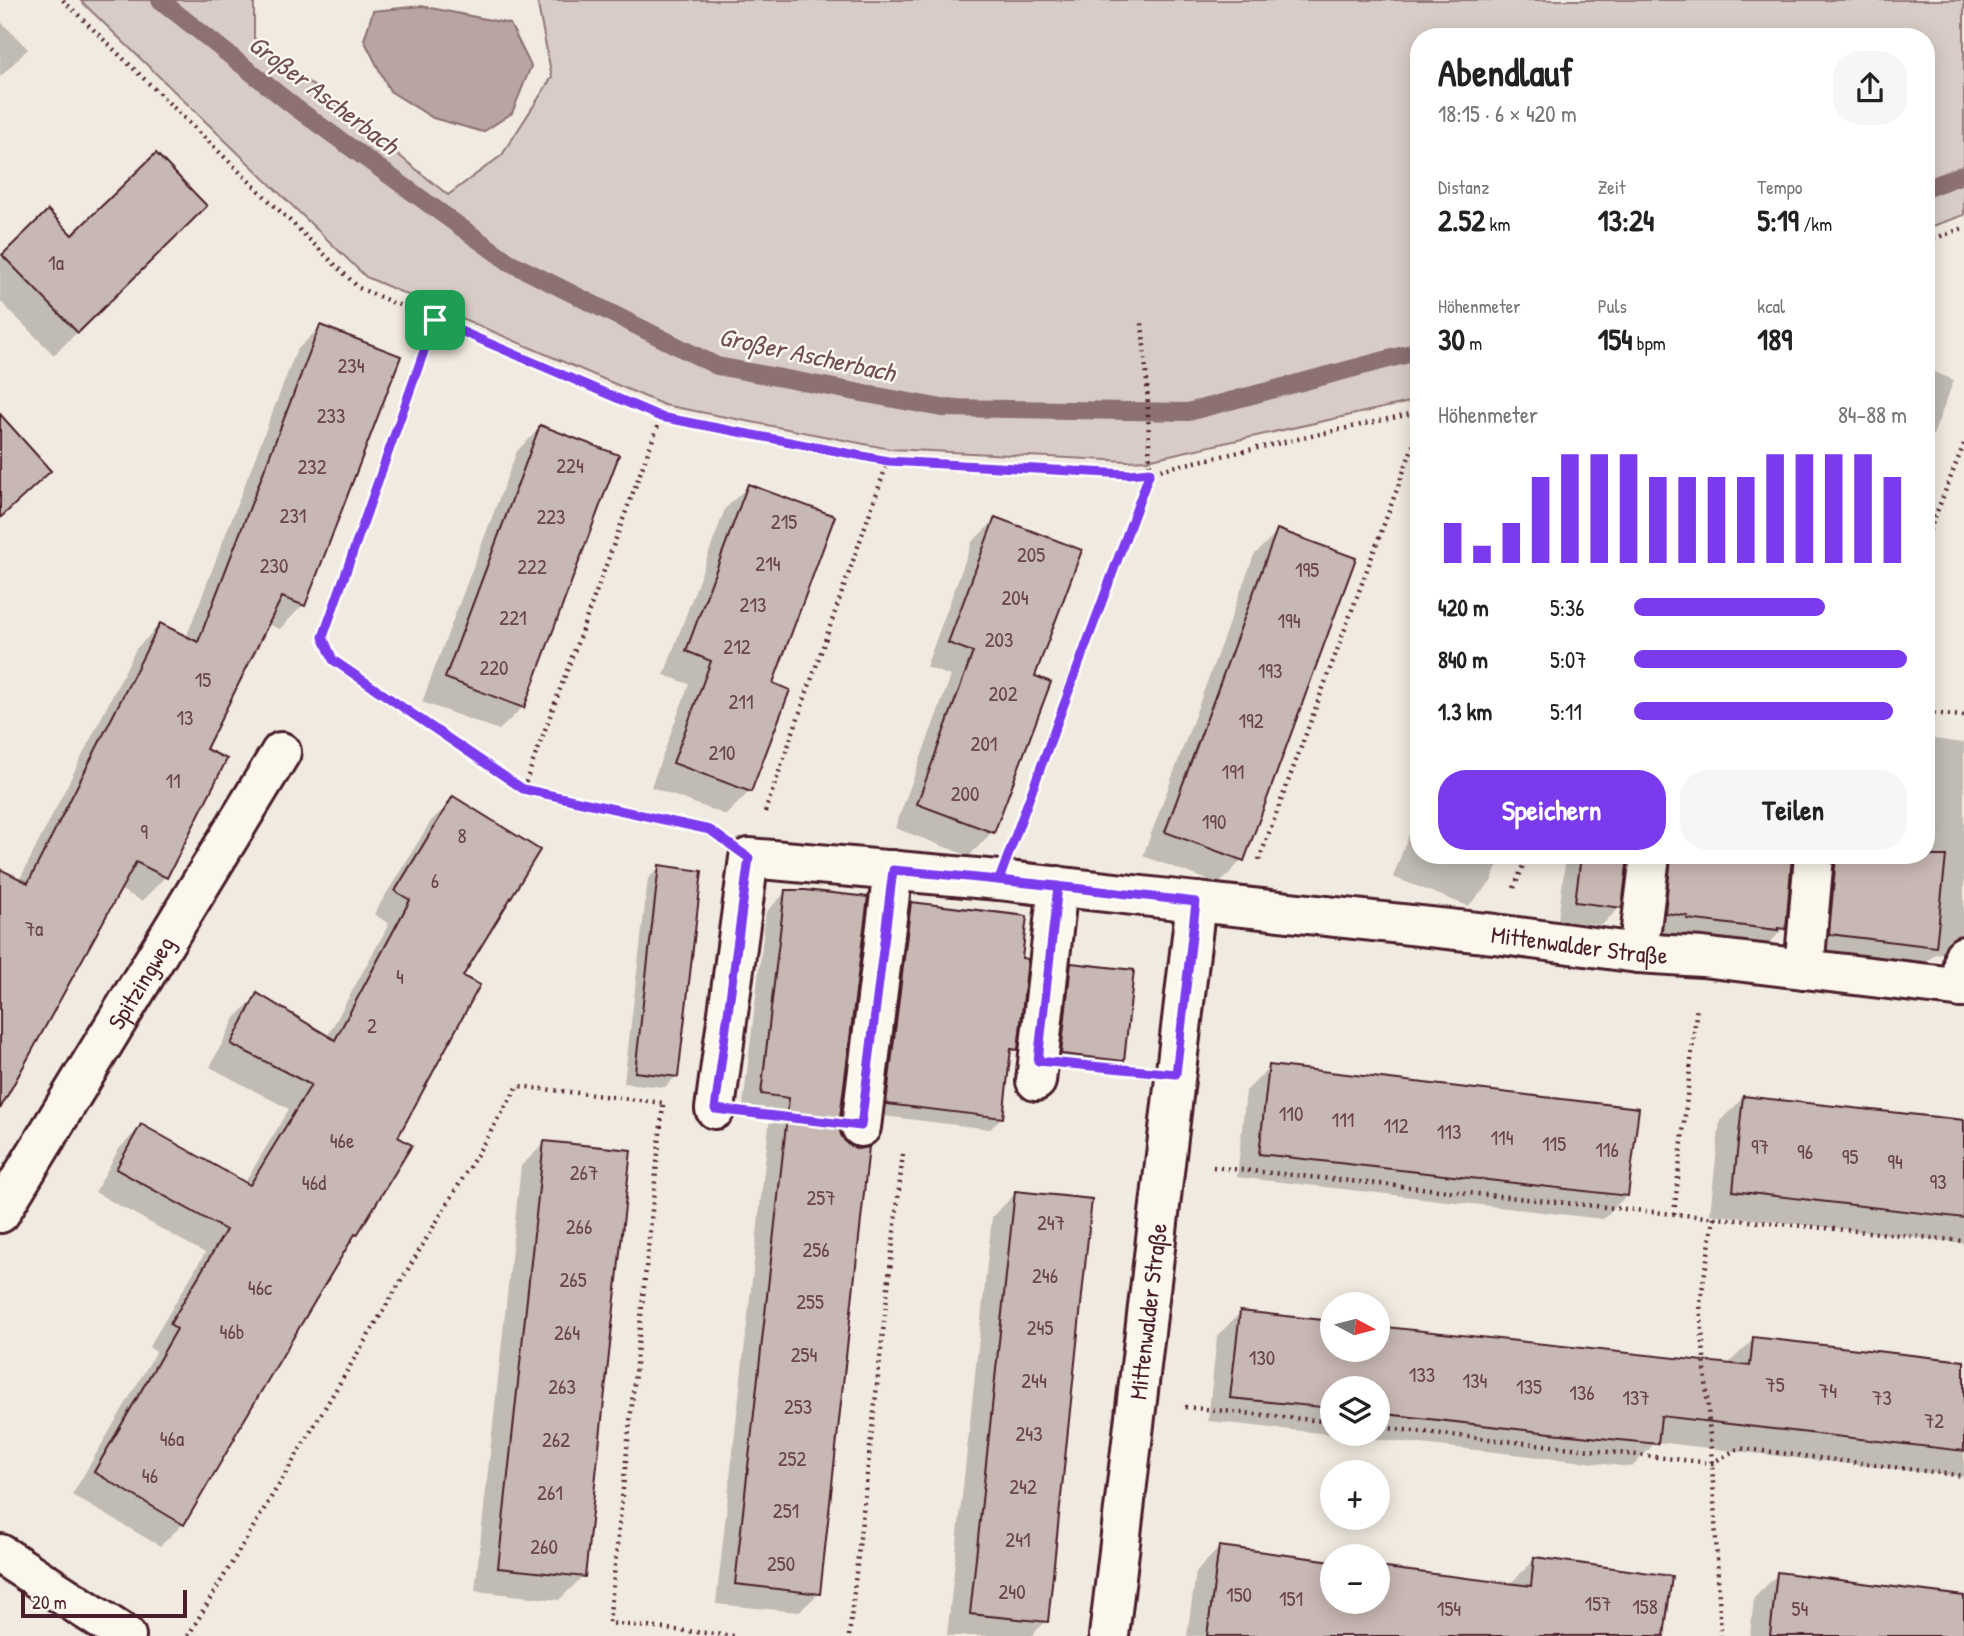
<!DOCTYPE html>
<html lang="de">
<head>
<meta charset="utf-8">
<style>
  :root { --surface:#fff; --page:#f6f6f6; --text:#222; --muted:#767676; --accent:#7c3aed }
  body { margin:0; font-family:"Patrick Hand",sans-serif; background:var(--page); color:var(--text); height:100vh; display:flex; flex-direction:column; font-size:26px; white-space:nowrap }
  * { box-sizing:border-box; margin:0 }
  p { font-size:23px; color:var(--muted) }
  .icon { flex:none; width:38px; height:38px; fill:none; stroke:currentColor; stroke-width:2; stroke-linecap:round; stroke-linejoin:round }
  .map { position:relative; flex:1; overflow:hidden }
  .side { position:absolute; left:1410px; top:28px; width:525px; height:836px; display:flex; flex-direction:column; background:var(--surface); border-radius:28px; box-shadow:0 4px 18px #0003 }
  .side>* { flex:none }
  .needle { width:46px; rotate:97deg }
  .controls { position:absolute; left:1320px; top:1292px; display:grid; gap:14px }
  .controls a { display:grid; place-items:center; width:70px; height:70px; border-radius:50%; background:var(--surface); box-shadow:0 4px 18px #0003; font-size:35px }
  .scale { position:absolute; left:21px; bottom:18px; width:166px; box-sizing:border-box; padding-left:7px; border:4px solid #4a1f2b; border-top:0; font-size:19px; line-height:24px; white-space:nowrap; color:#4a1f2b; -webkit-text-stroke:5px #fbf7ec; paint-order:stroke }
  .pin { position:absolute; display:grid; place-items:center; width:60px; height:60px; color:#fff; margin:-30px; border-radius:14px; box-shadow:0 4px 10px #0006 }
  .round { display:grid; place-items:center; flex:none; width:74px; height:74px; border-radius:28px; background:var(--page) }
  .overview { display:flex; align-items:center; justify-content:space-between; height:119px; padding:0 28px }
  h1 { font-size:38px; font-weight:700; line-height:52px }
  .metrics { display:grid; grid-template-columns:repeat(3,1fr); gap:10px; height:119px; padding:7px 28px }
  .metrics div { display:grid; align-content:center }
  .metrics b { font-size:30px; font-weight:700 }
  .metrics small { font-size:19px; font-weight:400 }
  .metrics p { font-size:19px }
  .chart { height:196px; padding:14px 28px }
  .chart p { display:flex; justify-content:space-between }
  .chart svg { width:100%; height:126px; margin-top:7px; stroke:var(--accent); stroke-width:6 }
  .cta { display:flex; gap:14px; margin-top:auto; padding:14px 28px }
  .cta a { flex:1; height:80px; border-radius:28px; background:var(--accent); color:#fff; font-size:28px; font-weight:700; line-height:80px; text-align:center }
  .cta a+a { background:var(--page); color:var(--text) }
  ul { padding:0 28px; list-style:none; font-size:23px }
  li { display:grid; grid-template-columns:112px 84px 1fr; align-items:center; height:52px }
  li i { height:18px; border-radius:9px; background:var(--accent) }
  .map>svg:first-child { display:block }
</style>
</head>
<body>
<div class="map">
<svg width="1964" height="1636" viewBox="0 0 1964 1636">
  <rect width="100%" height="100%" fill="#f0eae0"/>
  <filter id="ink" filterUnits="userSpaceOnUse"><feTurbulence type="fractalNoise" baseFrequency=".0143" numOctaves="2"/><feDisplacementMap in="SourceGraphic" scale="14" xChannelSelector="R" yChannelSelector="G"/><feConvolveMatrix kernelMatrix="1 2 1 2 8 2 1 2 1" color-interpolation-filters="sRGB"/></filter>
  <g filter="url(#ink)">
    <path fill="#d8ccc6" stroke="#917678" stroke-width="2" d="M80,0h174v38l194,157 54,-40 50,-78 -15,-77h1427v215l-37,13v-191h-508v363l-272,60 -19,1 -238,-12 -226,-44 -298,-128z"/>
    <path fill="#b8a4a2" stroke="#8c6f72" stroke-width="2" d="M421,6l89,18 21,42 -19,47 -29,19 -50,-14 -43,-27 -26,-51 9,-29z"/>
    <g fill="#0003" fill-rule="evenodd">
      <path d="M0,21l28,28 -28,28z"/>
      <path d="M205,206l-151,149 -54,-54v-41l48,-47 24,25z"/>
      <path d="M320,327l-17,278 -23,24 -13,-5 -63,125 21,11 -60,117 -23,24 -23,-12 -119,216v-234l19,10 117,-232 24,-24 26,13 110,-287z"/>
      <path d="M1927,369l27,11 -27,71z"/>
      <path d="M541,427l-18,280 -24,23 -77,-28 95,-251z"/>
      <path d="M748,486l23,198 -21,107 -24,24 -75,-28 38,-103 -25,-9 61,-166z"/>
      <path d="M996,519l37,158 16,6 -57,149 -23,24 -74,-28 56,-152 -25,-9 46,-125z"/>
      <path d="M1278,531l-36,329 -23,24 -76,-28 111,-301z"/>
      <path d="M1927,738l36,5 1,-2v223l-17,-12 -12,2 -10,9 -8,-1 -1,2 -104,-12 -5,-96h120z"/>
      <path d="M454,799l6,178 -104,257 -8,9 -165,281 -23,22 -88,-51 84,-143 -7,-5 56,-94 -110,-61 24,-43 22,-23 103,58 45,-75 -79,-42 25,-49 22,-23 70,42 62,-113 -15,-10 57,-93z"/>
      <path d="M1419,807v49h82l-10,26 -23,24 -75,-29z"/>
      <path d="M1566,856h60l-6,51 -18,18 -44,-5z"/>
      <path d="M1644,856h146l-6,72 -18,19 -96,-10v-3l-22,-3z"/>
      <path d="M660,867l16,209 -11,11 -41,-4 24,-204z"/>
      <path d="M786,892l52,233 -19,468 -20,19 -83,-8 54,-487 -28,-3 24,-202z"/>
      <path d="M912,904l108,55 -4,90 -8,7 -7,62 -11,11 -115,-14 25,-199z"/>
      <path d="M1072,965l50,96 -11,11 -61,-6 10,-89z"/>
      <path d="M1270,1067l357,128 -24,24 -366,-42 9,-86z"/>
      <path d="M1744,1097l220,25v121l-254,-29 10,-93z"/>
      <path d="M545,1143l38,433 -24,24 -84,-9 46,-425z"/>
      <path d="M1016,1193l30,428 -15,15h-84l45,-419z"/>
      <path d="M1241,1312l91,37 398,17v-4l24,-23 210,24v114l-308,-35 -24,25 -424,-46 9,-85zM1332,1388h45v45h-45z"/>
      <path d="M1219,1548l113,53h45l134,-15v-3l24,-24 127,77h-475l9,-64z"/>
      <path d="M1778,1574l186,24v38h-214l4,-38z"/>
    </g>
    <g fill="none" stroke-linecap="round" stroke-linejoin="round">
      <g stroke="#8c6f72" stroke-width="18">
        <path d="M160,0l136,108 213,154 208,104 225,42 246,4 231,-61"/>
        <path d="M1927,188l37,-14"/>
      </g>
    </g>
    <g fill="#c8b8b3" stroke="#4a1f2b" stroke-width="2">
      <path d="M156,153l51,53 -129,127 -76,-78 46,-45 24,25z"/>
      <path d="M320,325l81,31 -96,250 -23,-9 -76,152 21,10 -60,119 -31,-16 -136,247v-240l28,14 132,-260 38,19z"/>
      <path d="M0,414l51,57 -51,47z"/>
      <path d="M540,425l79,30 -95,253 -79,-30z"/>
      <path d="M748,484l87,32 -62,167 17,7 -39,102 -78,-29 38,-102 -25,-10z"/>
      <path d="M995,517l87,33 -47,126 16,6 -57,151 -77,-29 56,-152 -25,-9z"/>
      <path d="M1277,529l79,29 -112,303 -79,-29z"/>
      <path d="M453,796l87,54 -77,126 17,9 -82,152 14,8 -55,90 -2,-1 -121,203 1,1 -51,87 -90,-53 83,-143 -7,-5 56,-94 -110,-61 25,-45 109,61 61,-100 -80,-41 26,-51 78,47 75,-140 -15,-9z"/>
      <path d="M1581,856h47l-6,52 -47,-6z"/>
      <path d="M1671,856h121l-6,73 -8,-1v2l-91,-11 1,-3 -23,-3z"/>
      <path d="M1836,856h110l-10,91 -107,-13z"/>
      <path d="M659,865l43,6 -24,206 -43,-5z"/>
      <path d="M785,890h20l63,7 -29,228 2,10 6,9 11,5 11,-2 -49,447 -85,-10 54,-486 -28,-4z"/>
      <path d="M911,902l116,14 -5,42 6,1 -10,91 -7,-1 -8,69 -117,-14z"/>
      <path d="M1071,963l63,7 -10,91 -63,-7z"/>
      <path d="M1269,1065l370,43 -11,88 -369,-42z"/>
      <path d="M1743,1096l221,24v98l-231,-27z"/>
      <path d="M544,1141l87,9 -46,427 -87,-9z"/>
      <path d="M1015,1191l77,8 -44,423 -78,-8z"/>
      <path d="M1240,1311l92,10v28h45v-23l373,40 3,-29 211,24v90l-303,-35 -3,28 -107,-11 -174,-20v-25h-45v20l-102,-10z"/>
      <path d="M1219,1546l113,15v40h45v-34l154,19 3,-29 138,19 -8,60h-457z"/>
      <path d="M1777,1572l187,24v40h-194z"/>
    </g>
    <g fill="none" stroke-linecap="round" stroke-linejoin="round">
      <defs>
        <g id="minor">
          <path d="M1638,953l12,-97"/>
          <path d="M1804,969l10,-113"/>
          <path d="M1960,988l4,-32"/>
          <path d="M1036,1081l22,-195"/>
          <path d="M715,1109l34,-251 250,22 197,22"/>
          <path d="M861,1127l32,-257"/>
          <path id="s1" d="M0,1213l281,-461"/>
          <path d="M0,1554l126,82"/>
          <path id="s2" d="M1109,1636l87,-734 299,32 143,19 64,4 102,12 160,19"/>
        </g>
      </defs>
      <use href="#minor" stroke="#4a1f2b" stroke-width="44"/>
      <g stroke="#4a1f2b" stroke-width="4.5" stroke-dasharray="2 5" stroke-linecap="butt">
        <path d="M63,0l296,288 302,129 227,44 240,13 22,-2 269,-60"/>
        <path d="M1927,241l37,-13"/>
        <path d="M435,320l-112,317 10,23 190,129 188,42"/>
        <path d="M1927,537l37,-93"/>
        <path d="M1927,713l37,3"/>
        <path d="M523,789l138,-372"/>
        <path d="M765,812l123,-351"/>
        <path d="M1016,833l134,-361 -3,-89 -5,-60"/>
        <path d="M1259,860l160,-430"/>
        <path d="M1514,888l13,-32"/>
        <path d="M1086,1066l40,4"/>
        <path d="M663,1105l-54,518 125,13"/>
        <path d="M764,1115l50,6"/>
        <path d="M1213,1167l461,47 290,27"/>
        <path d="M1674,1214l23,-208"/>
        <path d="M1714,1217l-14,86 12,160 9,173"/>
        <path d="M1185,1407l147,15"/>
        <path d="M1377,1427l335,36 27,-15 225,28"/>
        <path d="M188,1636l330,-550 146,17"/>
        <path d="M849,1636l54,-483"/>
      </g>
      <use href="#minor" stroke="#fbf7ec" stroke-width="38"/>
    </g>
  </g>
  <g fill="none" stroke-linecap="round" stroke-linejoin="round" filter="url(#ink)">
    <defs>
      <path id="route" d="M435,320l-112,317 10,23 190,129 187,41 39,28 -34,251 146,17 32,-256c101,9 202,20 303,32l-20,172 -138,-13 20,-175 -59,-6 151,-408 -22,2 -240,-13 -227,-44 -226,-97"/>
    </defs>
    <use href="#route" stroke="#fff" stroke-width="14"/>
    <use href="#route" stroke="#7c3aed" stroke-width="9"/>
  </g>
  <g text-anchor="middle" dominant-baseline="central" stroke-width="5" stroke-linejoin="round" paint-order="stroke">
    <g font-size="21" fill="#6a454d">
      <text x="56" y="262">1a</text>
      <text x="351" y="365">234</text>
      <text x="331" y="415">233</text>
      <text x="570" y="465">224</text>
      <text x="312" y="466">232</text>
      <text x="293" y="515">231</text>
      <text x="551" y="516">223</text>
      <text x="784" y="521">215</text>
      <text x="1031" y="554">205</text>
      <text x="768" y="563">214</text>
      <text x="274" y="565">230</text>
      <text x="532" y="566">222</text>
      <text x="1307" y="569">195</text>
      <text x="1015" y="597">204</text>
      <text x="753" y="604">213</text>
      <text x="513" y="617">221</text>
      <text x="1289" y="620">194</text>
      <text x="999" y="639">203</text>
      <text x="737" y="646">212</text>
      <text x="494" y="667">220</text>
      <text x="1270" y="670">193</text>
      <text x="203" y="679">15</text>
      <text x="1003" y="693">202</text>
      <text x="741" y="701">211</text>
      <text x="185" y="717">13</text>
      <text x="1251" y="720">192</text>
      <text x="984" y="743">201</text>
      <text x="722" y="752">210</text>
      <text x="1233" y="771">191</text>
      <text x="173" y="780">11</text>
      <text x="965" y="793">200</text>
      <text x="1214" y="821">190</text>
      <text x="144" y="831">9</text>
      <text x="462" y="835">8</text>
      <text x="435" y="880">6</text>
      <text x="34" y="928">7a</text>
      <text x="400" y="976">4</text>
      <text x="372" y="1025">2</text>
      <text x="1291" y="1113">110</text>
      <text x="1343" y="1119">111</text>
      <text x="1396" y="1125">112</text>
      <text x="1449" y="1131">113</text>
      <text x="1502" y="1137">114</text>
      <text x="342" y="1140">46e</text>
      <text x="1554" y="1143">115</text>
      <text x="1760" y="1146">97</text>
      <text x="1607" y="1149">116</text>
      <text x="1805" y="1151">96</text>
      <text x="1850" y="1156">95</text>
      <text x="1895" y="1161">94</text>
      <text x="584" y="1172">267</text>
      <text x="1938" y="1181">93</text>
      <text x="314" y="1182">46d</text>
      <text x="821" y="1197">257</text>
      <text x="1051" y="1222">247</text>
      <text x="579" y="1226">266</text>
      <text x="816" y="1249">256</text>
      <text x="1045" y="1275">246</text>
      <text x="573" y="1279">265</text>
      <text x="260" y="1287">46c</text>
      <text x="810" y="1301">255</text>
      <text x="1040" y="1327">245</text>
      <text x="232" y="1331">46b</text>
      <text x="567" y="1332">264</text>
      <text x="804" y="1354">254</text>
      <text x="1262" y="1357">130</text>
      <text x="1422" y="1374">133</text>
      <text x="1034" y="1380">244</text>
      <text x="1475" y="1380">134</text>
      <text x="1775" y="1384">75</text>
      <text x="562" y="1386">263</text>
      <text x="1529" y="1386">135</text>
      <text x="1828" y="1390">74</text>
      <text x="1582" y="1392">136</text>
      <text x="1636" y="1397">137</text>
      <text x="1882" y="1397">73</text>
      <text x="798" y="1406">253</text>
      <text x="1934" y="1420">72</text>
      <text x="1029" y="1433">243</text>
      <text x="172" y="1438">46a</text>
      <text x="556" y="1439">262</text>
      <text x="792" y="1458">252</text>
      <text x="150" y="1475">46</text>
      <text x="1023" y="1486">242</text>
      <text x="550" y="1492">261</text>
      <text x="786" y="1510">251</text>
      <text x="1018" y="1539">241</text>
      <text x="544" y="1546">260</text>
      <text x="781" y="1563">250</text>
      <text x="1012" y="1591">240</text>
      <text x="1239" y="1594">150</text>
      <text x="1291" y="1598">151</text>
      <text x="1598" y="1603">157</text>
      <text x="1645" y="1606">158</text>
      <text x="1449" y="1608">154</text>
      <text x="1800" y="1608">54</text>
    </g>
    <g font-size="24" fill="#4a1f2b" stroke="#fbf7ec">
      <text stroke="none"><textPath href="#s2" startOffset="1125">Mittenwalder Straße</textPath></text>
      <text stroke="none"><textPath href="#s1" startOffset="270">Spitzingweg</textPath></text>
      <text stroke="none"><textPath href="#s2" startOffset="327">Mittenwalder Straße</textPath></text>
    </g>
    <g font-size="26" font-style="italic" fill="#704e55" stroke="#fbf7ec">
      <text transform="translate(324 94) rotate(37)">Großer Ascherbach</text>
      <text transform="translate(807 354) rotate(12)">Großer Ascherbach</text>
    </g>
  </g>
</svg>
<div class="controls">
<a><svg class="needle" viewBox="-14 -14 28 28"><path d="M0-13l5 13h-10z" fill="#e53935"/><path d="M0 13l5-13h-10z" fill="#767676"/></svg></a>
<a><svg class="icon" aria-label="layers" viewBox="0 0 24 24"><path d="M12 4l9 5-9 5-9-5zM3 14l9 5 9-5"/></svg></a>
<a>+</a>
<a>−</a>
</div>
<div class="scale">20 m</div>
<div class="pin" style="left:435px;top:320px;background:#1e9e55"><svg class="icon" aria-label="arrive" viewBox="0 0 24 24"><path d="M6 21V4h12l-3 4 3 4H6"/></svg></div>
<section class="side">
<div class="overview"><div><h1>Abendlauf</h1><p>18:15 · 6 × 420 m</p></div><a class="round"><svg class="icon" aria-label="share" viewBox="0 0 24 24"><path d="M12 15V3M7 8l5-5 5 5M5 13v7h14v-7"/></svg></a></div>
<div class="metrics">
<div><p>Distanz</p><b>2.52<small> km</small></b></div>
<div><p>Zeit</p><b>13:24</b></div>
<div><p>Tempo</p><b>5:19<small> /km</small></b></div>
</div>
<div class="metrics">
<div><p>Höhenmeter</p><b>30<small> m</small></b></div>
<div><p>Puls</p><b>154<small> bpm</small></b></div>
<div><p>kcal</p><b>189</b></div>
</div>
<div class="chart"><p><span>Höhenmeter</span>84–88 m</p>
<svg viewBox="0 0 160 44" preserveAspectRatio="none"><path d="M5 44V30M15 44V38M25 44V30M35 44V14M45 44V6M55 44V6M65 44V6M75 44V14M85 44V14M95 44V14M105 44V14M115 44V6M125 44V6M135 44V6M145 44V6M155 44V14"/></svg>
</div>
<ul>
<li><b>420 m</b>5:36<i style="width:70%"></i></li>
<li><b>840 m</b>5:07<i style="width:100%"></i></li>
<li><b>1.3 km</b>5:11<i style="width:95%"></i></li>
</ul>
<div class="cta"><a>Speichern</a><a>Teilen</a></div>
</section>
</div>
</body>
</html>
